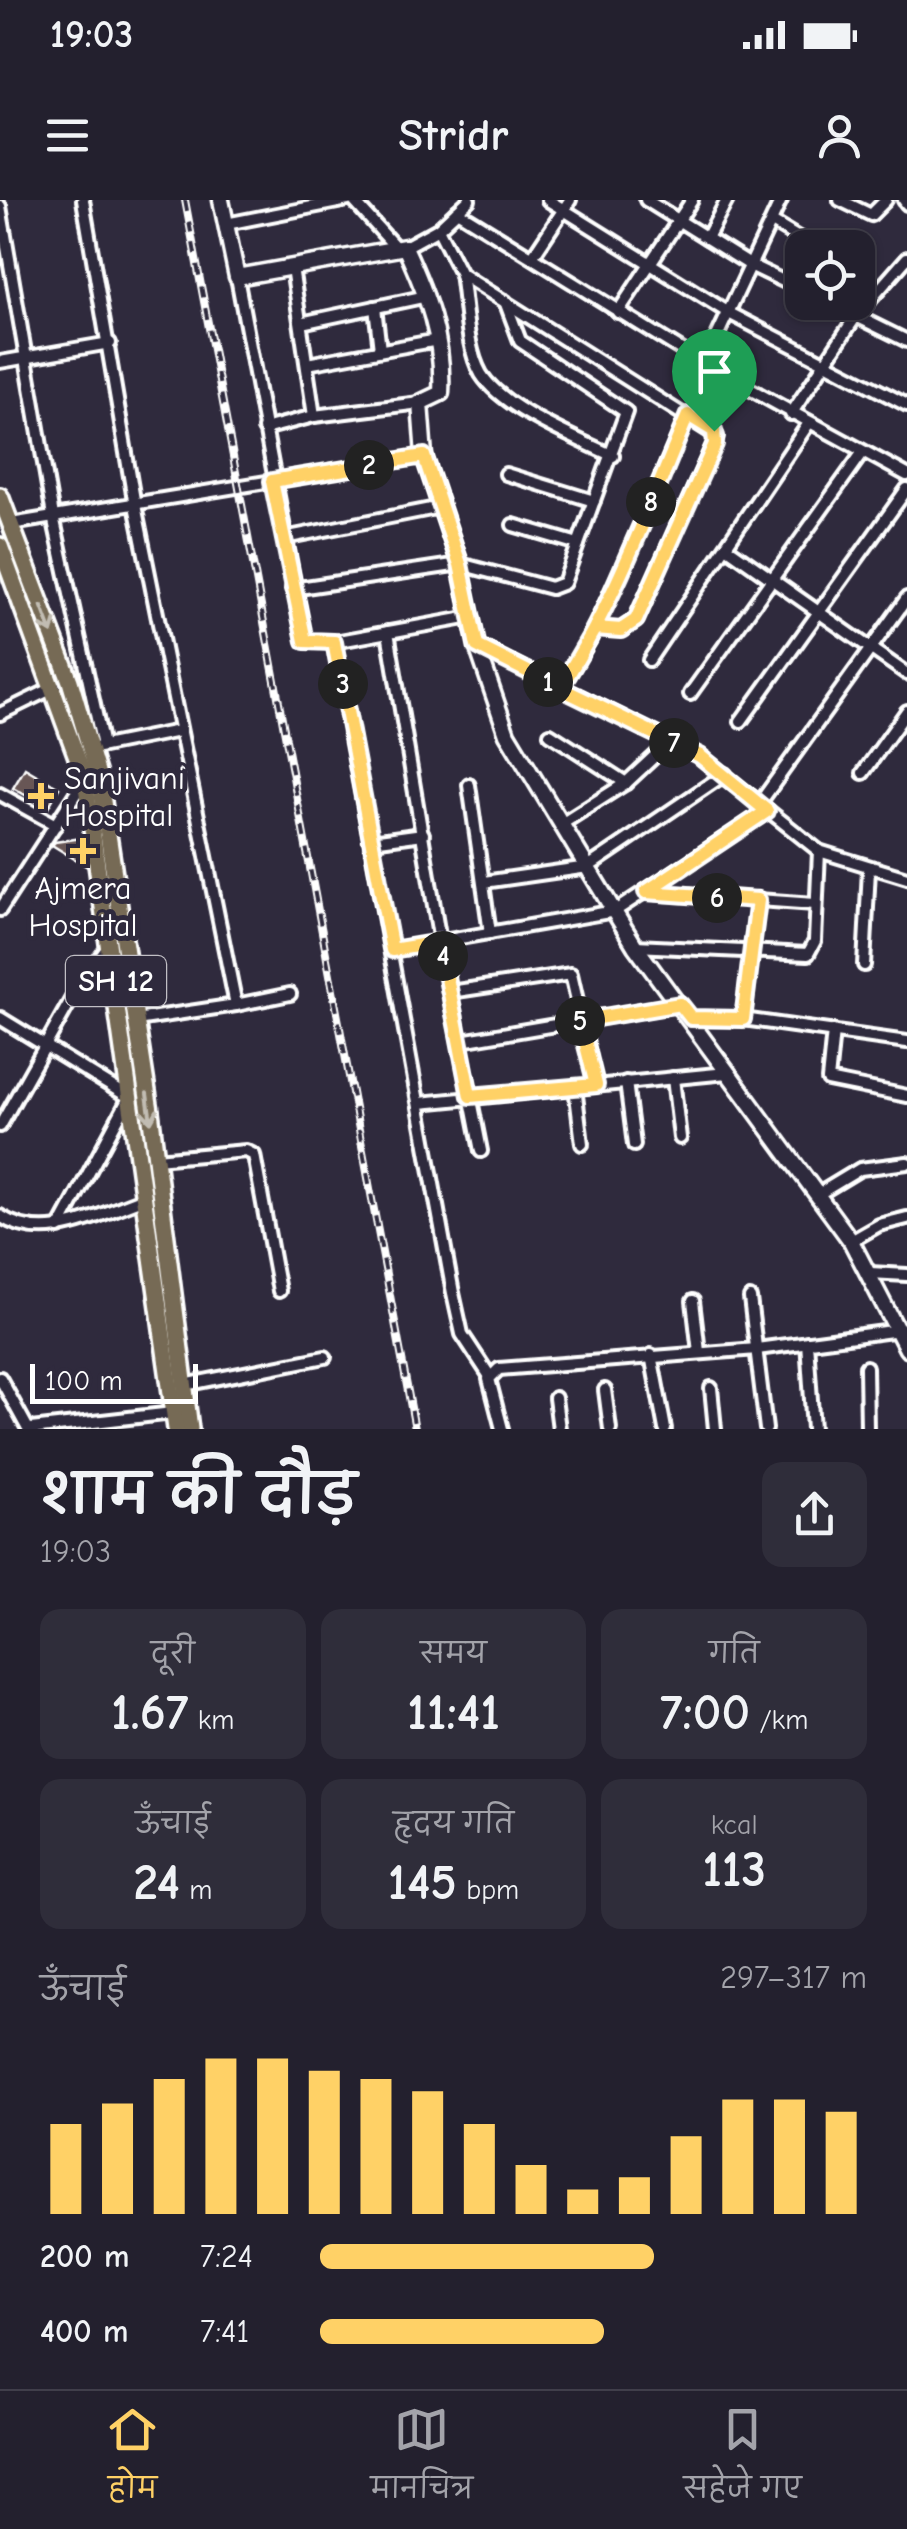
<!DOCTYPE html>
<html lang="hi">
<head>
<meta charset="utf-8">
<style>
  :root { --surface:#23202e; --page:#2f2d3a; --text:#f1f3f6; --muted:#a3a3aa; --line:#403e4a; --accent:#ffd166 }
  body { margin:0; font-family:"Comic Neue","Playpen Sans Deva",sans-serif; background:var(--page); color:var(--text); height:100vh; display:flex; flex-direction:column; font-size:38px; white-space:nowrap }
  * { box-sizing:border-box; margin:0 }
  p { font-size:32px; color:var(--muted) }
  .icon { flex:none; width:55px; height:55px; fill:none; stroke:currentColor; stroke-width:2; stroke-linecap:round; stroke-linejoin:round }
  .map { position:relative; height:1229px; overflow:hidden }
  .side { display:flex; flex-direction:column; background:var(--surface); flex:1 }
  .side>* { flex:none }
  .fabs { position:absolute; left:785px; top:30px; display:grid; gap:20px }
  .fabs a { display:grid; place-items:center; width:90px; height:90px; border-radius:20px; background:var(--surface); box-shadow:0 2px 8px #0004,0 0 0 2px var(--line); font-size:50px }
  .scale { position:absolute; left:30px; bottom:25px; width:168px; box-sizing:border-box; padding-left:10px; border:5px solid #fff; border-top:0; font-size:28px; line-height:35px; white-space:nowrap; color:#fff; -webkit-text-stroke:8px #2f2a3d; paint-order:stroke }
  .pin { position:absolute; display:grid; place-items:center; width:85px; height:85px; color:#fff; margin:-102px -42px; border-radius:50% 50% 50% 0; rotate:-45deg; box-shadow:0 0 10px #0007 }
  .pin .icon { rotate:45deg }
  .km { position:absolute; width:50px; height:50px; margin:-25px; border-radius:50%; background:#222; color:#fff; font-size:28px; line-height:50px; text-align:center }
  .round { display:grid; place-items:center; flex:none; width:105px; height:105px; border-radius:20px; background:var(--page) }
  .headline { display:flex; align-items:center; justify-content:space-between; height:170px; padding:0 40px }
  h1 { font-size:55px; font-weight:600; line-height:75px }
  .metrics { display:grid; grid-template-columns:repeat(3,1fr); gap:15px; height:170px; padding:10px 40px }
  .metrics div { display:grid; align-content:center; border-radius:20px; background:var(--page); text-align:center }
  .metrics b { font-size:50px; font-weight:600 }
  .metrics small { font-size:28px; font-weight:400 }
  .metrics p { font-size:28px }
  .chart { height:280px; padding:20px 40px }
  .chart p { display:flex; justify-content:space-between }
  .chart svg { width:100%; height:180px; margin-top:10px; stroke:var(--accent); stroke-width:6 }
  ul { padding:0 40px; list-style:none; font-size:32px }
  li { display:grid; grid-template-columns:160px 120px 1fr; align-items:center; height:75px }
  li i { height:25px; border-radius:12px; background:var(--accent) }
  .status { display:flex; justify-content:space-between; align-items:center; height:70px; padding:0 50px; background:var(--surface); direction:ltr }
  .status svg { height:28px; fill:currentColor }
  header { display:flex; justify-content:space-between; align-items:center; height:130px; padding:0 40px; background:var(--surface); font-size:45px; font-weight:600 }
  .tab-bar { display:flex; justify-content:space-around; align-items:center; height:140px; border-top:2px solid var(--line); background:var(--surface); font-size:28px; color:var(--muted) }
  .tab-bar a { display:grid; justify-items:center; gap:5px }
  .tab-bar .active { color:var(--accent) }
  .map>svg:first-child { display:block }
</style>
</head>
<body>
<div class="status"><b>19:03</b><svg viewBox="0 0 49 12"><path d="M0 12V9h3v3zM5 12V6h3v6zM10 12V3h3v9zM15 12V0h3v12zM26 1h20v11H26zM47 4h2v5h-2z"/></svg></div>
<header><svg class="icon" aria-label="menu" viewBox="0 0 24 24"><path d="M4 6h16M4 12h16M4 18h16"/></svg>Stridr<svg class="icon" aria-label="person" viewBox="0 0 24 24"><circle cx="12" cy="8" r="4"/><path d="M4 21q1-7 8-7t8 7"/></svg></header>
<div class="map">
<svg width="907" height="1229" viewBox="0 0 907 1229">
  <rect width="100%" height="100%" fill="#2f2a3d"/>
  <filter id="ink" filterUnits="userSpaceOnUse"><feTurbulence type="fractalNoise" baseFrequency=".01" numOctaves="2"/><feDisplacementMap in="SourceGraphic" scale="20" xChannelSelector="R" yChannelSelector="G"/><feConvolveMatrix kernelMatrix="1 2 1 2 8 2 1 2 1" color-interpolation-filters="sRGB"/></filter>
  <g filter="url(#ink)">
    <g fill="#685655" stroke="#fff" stroke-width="2.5">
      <path d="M25,568l34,20 -11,20 -35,-20z"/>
      <path d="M82,638l4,28 -34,-21 3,-3z"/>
    </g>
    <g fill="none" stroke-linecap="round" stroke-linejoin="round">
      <defs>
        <g id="street">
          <path d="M83,0l51,300 102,505 -100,15"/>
          <path d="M353,0l44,49"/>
          <path d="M548,0l181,113 178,92"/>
          <path d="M646,0l104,65 52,25"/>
          <path d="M840,0l31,15 15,-15"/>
          <path d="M904,0l3,4"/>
          <path d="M0,6l53,310 50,230"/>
          <path d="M457,11l247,153 203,111"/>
          <path d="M772,22l43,26"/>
          <path d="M226,24l122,-24"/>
          <path d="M438,29l23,45 256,162 -81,184 -15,10 -26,-2"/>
          <path d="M707,38l20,-38"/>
          <path d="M405,47l33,-18 31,-29"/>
          <path d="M533,56l37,-56"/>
          <path d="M292,67l22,149"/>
          <path d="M461,74c5,29 5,74 20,100 22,35 95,64 132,82"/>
          <path d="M237,77l68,364 29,1 137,-25"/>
          <path d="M858,77l18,13"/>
          <path d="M828,102l79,39"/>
          <path d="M375,107l5,43"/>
          <path d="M618,112l74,-112"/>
          <path d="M301,123l126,-27"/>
          <path d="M0,162l110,-19"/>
          <path d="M307,164l131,-24"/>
          <path d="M704,164l77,-164"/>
          <path d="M791,214l65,-98 51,-58"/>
          <path d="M264,229l50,-13 106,-13"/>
          <path d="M506,274l88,27"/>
          <path d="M11,324l413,-68"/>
          <path d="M513,325l65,19"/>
          <path d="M284,338l157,-31"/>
          <path d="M726,347l181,127"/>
          <path d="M292,389l168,-25 91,24 13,-5 62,-171 -106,-71 -15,-40"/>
          <path d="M388,432l52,310 41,209"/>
          <path d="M334,442l119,651 9,41 27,41"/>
          <path d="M478,446l222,110 119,95 88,27"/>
          <path d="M649,460l160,-237"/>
          <path d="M560,488l30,-49 98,-224"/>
          <path d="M690,494l173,-242"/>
          <path d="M0,514l55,-27"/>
          <path d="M741,521l166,-232"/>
          <path d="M550,534l76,49"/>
          <path d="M99,547l80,-16"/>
          <path d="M863,573l44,-62"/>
          <path d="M469,585l21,148"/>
          <path d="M0,594l56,31"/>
          <path d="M759,604l148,-206"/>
          <path d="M560,625l66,-42 45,-42"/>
          <path d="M372,641l51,-7"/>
          <path d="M484,682l104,-15 137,-93"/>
          <path d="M646,692l169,12"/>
          <path d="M0,710l85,-131"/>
          <path d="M635,746l173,8 7,-13 4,-90"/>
          <path d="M391,750l224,-39 152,-100"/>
          <path d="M864,765l5,-96"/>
          <path d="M450,792l121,-18 25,111"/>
          <path d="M236,805l54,-11"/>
          <path d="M0,818l132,81"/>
          <path d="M691,819h52l164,23"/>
          <path d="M743,819l15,-120"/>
          <path d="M833,831l-5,49 79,16"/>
          <path d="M461,841l218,-37"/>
          <path d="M673,878l7,60"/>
          <path d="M626,882l8,63"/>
          <path d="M575,887l7,57"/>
          <path d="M420,903l307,-30"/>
          <path d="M0,926l76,-135 32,-44"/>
          <path d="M156,959l90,-8 8,4 25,136"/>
          <path d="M817,995l43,-26 47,-6"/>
          <path d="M0,1016c46,30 98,-2 145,-18"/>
          <path d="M59,1028l70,-130"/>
          <path d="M851,1041l28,-16 28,-7"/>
          <path d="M870,1073l37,2"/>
          <path d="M750,1098l16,131"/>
          <path d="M693,1101l6,51"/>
          <path d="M807,1142l6,87"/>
          <path d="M651,1155l14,74"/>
          <path d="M866,1167l1,62"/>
          <path d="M0,1178l28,51"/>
          <path d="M184,1185l141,-28"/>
          <path d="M711,1188l4,41"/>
          <path d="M605,1190l5,39"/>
          <path d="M555,1198l4,31"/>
          <path d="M31,1229l142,-16"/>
          <path d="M502,1229l-13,-50 10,-10 258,-20 150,-20"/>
        </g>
        <path id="secondary" d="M221,0l16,77 168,-30c22,48 39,91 36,146l-21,10 4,53 36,108 17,82 30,88 128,212 216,295 56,108"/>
        <g id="primary">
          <path d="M0,296l70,185 30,101 50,329 40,318"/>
          <path d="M0,346l85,233 91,650"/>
        </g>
      </defs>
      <use href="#street" stroke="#fff" stroke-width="18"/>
      <use href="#secondary" stroke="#fff" stroke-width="21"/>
      <use href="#primary" stroke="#fff" stroke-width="22"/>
      <use href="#street" stroke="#2f2a3d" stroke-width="10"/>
      <use href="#secondary" stroke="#2f2a3d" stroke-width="14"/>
      <use href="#primary" stroke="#766a54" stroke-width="15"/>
      <defs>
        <path id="rail" d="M185,0l230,1229"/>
      </defs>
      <use href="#rail" stroke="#fff" stroke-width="8"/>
      <use href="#rail" stroke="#2f2a3d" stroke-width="4" stroke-dasharray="11" stroke-linecap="butt"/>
    </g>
    <defs><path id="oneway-shaft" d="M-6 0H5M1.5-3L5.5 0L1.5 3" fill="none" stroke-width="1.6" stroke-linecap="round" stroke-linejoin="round" transform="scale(2.5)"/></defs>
    <g stroke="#c1bcb2">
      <use href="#oneway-shaft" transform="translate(47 420) rotate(69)"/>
      <use href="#oneway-shaft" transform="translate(149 908) rotate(82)"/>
    </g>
  </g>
  <g fill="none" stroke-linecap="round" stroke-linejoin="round" filter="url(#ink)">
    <defs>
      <path id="route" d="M714,231l1,13 -79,176 -15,10 -26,-2 -35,60 -83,-42 -17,-82 -36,-108 -152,25 33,160 29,1 58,308 48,-8 30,154 126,-11 -16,-64 100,-17 11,14 52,1 15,-119 -112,-8 121,-81 -67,-55 -140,-68c54,-84 89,-181 128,-273l26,16"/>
    </defs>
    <use href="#route" stroke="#fff" stroke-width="20"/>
    <use href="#route" stroke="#ffd166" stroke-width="12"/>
  </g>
  <g fill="#ffd166" stroke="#2f2a3d" stroke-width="4">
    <path d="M36 581h10v10h10v10h-10v10h-10v-10h-10v-10h10z"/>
    <path d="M78 636h10v10h10v10h-10v10h-10v-10h-10v-10h10z"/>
  </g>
  <g text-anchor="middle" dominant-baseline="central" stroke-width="10" stroke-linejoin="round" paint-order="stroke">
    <rect fill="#2f2a3d" stroke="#c1bfc5" stroke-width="2.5" x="66" y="756" width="100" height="50" rx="8"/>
    <g font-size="30" font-weight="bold" fill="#fff">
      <text x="116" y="781">SH 12</text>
    </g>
    <g font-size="32" fill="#fff" stroke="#2f2a3d" text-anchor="start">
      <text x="64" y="578">Sanjivani<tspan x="64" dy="37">Hospital</tspan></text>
      <text x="83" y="688" text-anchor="middle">Ajmera<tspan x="83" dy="37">Hospital</tspan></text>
    </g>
  </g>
</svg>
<div class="fabs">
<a><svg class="icon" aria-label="locate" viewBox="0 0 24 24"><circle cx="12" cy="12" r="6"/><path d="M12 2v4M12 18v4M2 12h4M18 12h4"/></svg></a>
</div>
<div class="scale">100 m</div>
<div class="pin" style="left:714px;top:231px;background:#1e9e55"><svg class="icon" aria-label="arrive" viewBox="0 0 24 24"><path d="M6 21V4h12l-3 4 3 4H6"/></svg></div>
<b class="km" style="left:548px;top:482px">1</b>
<b class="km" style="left:369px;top:265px">2</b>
<b class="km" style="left:343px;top:484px">3</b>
<b class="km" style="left:443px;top:756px">4</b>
<b class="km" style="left:580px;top:821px">5</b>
<b class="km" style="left:717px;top:698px">6</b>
<b class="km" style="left:674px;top:543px">7</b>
<b class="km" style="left:651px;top:302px">8</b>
</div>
<section class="side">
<div class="headline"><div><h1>शाम की दौड़</h1><p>19:03</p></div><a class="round"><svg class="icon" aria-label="share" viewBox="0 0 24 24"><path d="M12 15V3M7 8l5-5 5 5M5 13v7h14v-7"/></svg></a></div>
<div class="metrics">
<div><p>दूरी</p><b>1.67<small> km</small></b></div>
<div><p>समय</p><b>11:41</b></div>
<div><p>गति</p><b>7:00<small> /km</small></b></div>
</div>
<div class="metrics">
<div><p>ऊँचाई</p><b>24<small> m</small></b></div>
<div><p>हृदय गति</p><b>145<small> bpm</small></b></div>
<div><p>kcal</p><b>113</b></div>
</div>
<div class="chart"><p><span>ऊँचाई</span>297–317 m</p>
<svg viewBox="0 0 160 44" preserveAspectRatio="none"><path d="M5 44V22M15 44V17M25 44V11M35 44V6M45 44V6M55 44V9M65 44V11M75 44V14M85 44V22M95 44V32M105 44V38M115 44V35M125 44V25M135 44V16M145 44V16M155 44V19"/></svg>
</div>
<ul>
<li><b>200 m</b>7:24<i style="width:61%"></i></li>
<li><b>400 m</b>7:41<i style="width:52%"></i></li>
</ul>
</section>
<nav class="tab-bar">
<a class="active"><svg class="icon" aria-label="home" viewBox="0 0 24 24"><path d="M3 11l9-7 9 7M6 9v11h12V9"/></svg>होम</a>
<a><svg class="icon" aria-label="map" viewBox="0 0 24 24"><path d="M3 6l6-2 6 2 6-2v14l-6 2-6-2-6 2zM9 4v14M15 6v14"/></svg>मानचित्र</a>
<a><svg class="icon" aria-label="saved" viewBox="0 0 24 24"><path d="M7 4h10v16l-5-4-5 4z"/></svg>सहेजे गए</a>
</nav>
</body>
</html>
